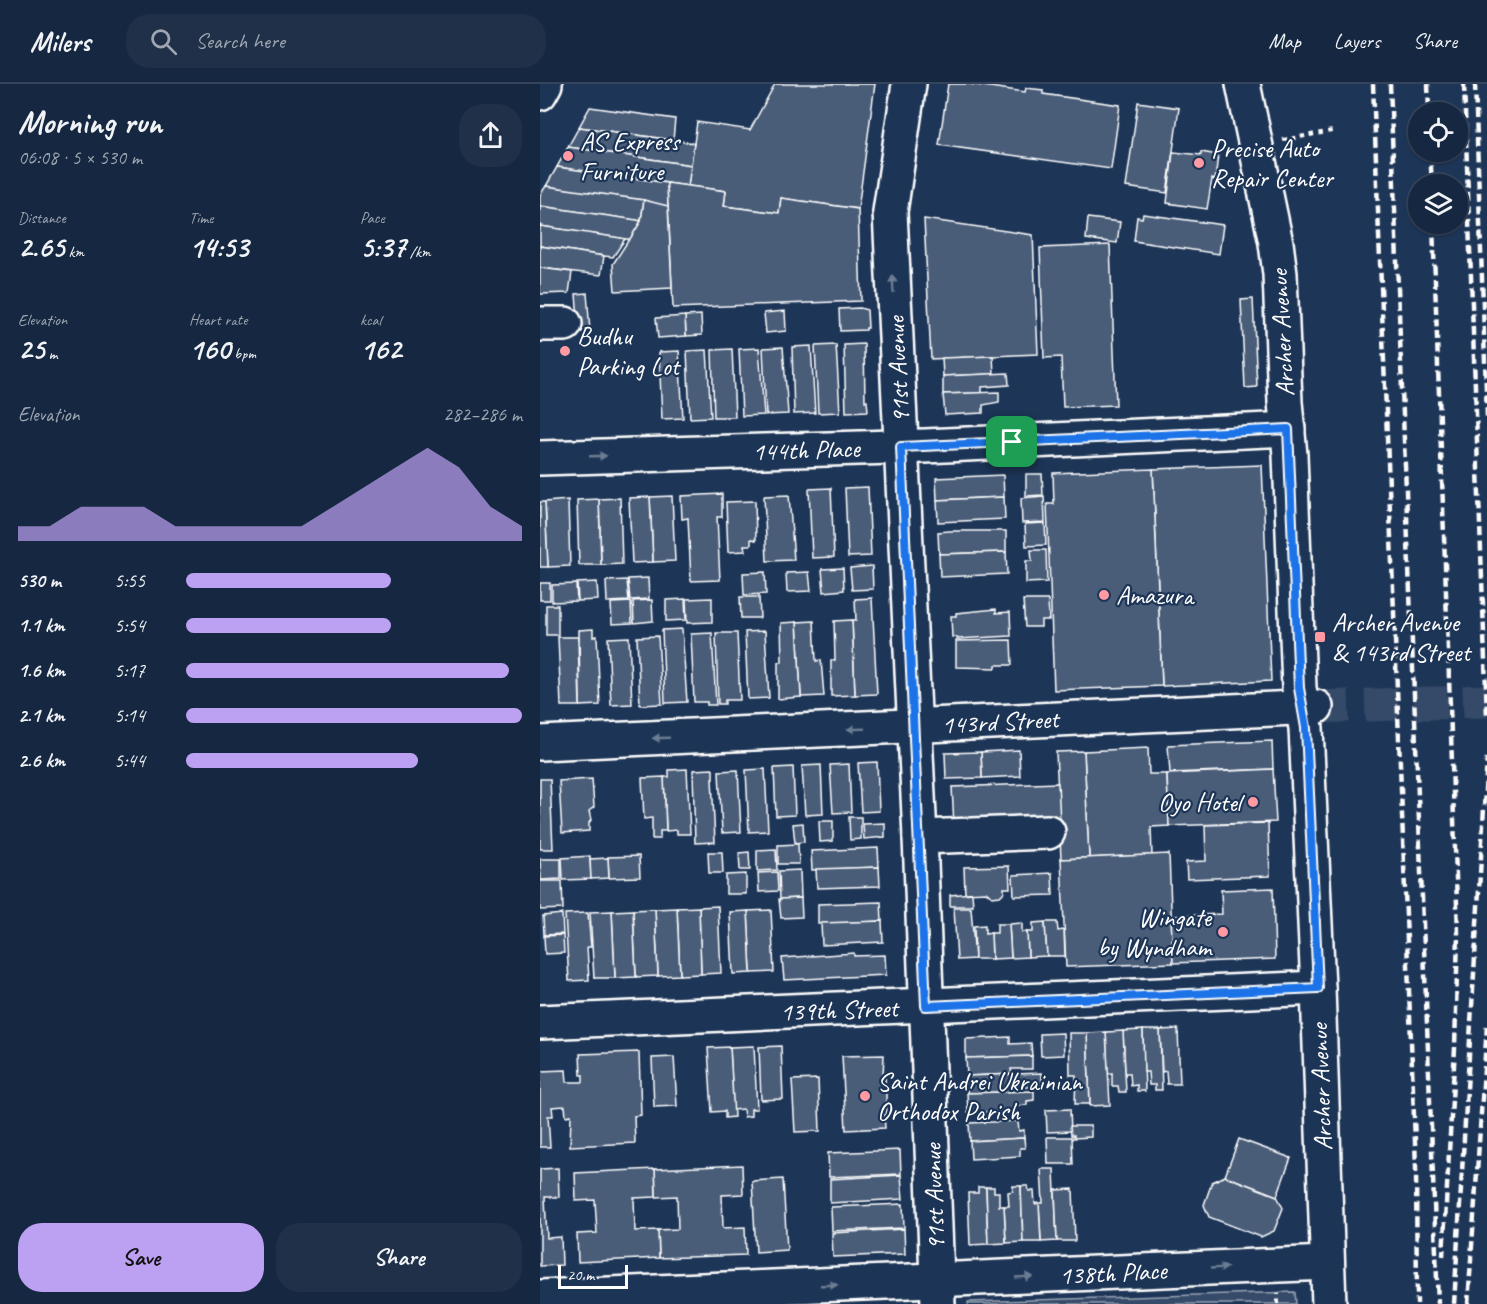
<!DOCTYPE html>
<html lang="en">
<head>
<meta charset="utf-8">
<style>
  :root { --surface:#162841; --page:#1f3048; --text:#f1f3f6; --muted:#9ea6b1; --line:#35445a; --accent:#bca0f2 }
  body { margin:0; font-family:Caveat,sans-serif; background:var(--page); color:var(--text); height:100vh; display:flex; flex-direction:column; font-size:22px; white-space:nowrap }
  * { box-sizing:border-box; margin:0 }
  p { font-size:20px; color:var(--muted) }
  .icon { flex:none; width:33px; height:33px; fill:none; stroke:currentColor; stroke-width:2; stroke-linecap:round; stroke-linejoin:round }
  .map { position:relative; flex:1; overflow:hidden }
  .panel { display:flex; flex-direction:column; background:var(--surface); width:540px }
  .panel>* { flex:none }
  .tools { position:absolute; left:868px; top:18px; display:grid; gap:12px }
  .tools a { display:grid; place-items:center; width:60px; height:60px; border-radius:50%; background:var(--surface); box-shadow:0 2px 4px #0004,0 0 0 2px var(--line); font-size:30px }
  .scale { position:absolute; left:18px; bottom:15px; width:70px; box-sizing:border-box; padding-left:6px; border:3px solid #fff; border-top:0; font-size:16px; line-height:21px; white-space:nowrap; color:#fff; -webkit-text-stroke:4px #1d3557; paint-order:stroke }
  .pin { position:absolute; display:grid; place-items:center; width:51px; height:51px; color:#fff; margin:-26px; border-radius:12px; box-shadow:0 3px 9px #0006 }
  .round { display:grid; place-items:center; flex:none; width:63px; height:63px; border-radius:24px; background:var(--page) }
  .summary { display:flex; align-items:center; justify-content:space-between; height:102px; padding:0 18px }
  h1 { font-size:33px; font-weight:600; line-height:45px }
  .metrics { display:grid; grid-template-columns:repeat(3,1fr); gap:9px; height:102px; padding:6px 18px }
  .metrics div { display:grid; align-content:center }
  .metrics b { font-size:30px; font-weight:600 }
  .metrics small { font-size:16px; font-weight:400 }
  .metrics p { font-size:16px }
  .chart { height:168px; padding:12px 18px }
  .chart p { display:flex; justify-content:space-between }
  .chart svg { width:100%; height:108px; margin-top:6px; fill:var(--accent); opacity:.7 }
  .button { display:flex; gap:12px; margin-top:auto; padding:12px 18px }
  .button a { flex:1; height:69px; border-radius:24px; background:var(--accent); color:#111; font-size:24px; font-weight:600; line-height:69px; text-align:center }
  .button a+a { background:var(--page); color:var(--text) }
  ul { padding:0 18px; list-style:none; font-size:20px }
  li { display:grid; grid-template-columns:96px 72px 1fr; align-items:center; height:45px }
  li i { height:15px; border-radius:8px; background:var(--accent) }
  header { display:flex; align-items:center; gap:36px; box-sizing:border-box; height:84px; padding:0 30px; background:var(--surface); border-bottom:2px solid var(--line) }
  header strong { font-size:28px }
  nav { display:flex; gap:33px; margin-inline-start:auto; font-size:21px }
  .search { width:420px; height:54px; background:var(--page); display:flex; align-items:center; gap:15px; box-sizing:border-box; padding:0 21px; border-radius:24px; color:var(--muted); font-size:22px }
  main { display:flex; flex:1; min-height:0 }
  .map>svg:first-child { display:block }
</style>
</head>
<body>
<header>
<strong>Milers</strong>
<div class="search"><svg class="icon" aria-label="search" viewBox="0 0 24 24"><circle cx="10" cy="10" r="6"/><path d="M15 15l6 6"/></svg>Search here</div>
<nav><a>Map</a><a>Layers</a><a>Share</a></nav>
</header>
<main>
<section class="panel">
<div class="summary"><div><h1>Morning run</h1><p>06:08 · 5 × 530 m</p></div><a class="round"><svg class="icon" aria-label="share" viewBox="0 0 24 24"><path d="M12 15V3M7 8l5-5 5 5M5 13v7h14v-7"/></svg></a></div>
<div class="metrics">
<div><p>Distance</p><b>2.65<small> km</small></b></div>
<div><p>Time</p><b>14:53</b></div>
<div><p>Pace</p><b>5:37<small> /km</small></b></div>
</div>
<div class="metrics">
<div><p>Elevation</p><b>25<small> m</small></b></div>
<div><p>Heart rate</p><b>160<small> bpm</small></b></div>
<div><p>kcal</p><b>162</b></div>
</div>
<div class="chart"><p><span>Elevation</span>282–286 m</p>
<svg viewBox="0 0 160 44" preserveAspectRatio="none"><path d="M0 44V38L10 38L20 30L30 30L40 30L50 38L60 38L70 38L80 38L90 38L100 30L110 22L120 14L130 6L140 14L150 30L160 38V44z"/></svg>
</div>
<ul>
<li><b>530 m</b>5:55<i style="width:61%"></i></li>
<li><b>1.1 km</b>5:54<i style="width:61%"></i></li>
<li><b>1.6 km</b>5:17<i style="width:96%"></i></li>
<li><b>2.1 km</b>5:14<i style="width:100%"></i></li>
<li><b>2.6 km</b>5:44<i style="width:69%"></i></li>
</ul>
<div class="button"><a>Save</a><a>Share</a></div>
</section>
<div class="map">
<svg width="947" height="1220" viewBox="0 0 947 1220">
  <rect width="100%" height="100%" fill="#1d3557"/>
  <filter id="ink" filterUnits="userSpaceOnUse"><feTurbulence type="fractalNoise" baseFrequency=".0167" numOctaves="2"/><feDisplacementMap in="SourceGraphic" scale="12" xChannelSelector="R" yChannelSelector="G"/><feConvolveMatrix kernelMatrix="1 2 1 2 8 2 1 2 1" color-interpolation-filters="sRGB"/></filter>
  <g filter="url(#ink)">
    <path fill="#364b69" stroke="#9aa5b4" stroke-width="1.5" d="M755,1208l1,12h-328v-2z"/>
    <g fill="#4a5d79" stroke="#fff" stroke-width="1.5">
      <path d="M235,0h100l-17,125 -77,-11 -2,15 -55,-7 2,-15 -38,-5 9,-64 53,8z"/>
      <path d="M408,0h21l56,8 1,-4 17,2v4l77,11 -9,64 -172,-24z"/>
      <path d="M598,18l41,6 -12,85 -41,-6z"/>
      <path d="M50,23l85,12 -2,21 -94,-13z"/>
      <path d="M39,43l115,16 -3,22 -123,-18z"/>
      <path d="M28,63l123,18 -3,21 -131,-19z"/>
      <path d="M633,68l28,3v-3l17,3 -3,25 -3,-1 -5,30 -40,-6z"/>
      <path d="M17,83l110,16 1,23 -122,-20z"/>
      <path d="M127,99l59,8 -2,15 55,7 2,-15 77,11 3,92 -188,7z"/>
      <path d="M6,102l98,14 -3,21 -101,-15v-11z"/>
      <path d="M104,116l24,6 4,82 -57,3 -2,-27 28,-43z"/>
      <path d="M0,122l97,14 4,1 -11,18h-5l-85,-13z"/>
      <path d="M603,130l80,11 -4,29 -85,-13 3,-24 5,1z"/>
      <path d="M548,134l32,4 -3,21 -31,-4z"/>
      <path d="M384,135l109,16 5,119 -107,5z"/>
      <path d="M0,142l81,12 4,1 -12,18 -9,-1 -64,-10z"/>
      <path d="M570,161l6,160 -53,2 -2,-50 -17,1 -4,-110z"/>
      <path d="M0,162l64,10 -3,19 -61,-7z"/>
      <path d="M0,184l32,4 -3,21 -29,1z"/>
      <path d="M47,209l3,38 -11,1 -3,-38z"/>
      <path d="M713,215l4,88 -12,1 -4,-88z"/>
      <path d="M320,224l7,2 1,18h-2v2l-26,1 -1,-22z"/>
      <path d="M245,227l1,20 -20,2 -2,-20z"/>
      <path d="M161,231l1,20 -16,1 -1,-20z"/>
      <path d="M145,232l1,20 -28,2 -2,-20z"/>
      <path d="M324,260l1,57h2l1,10 -22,1 -2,-67z"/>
      <path d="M296,261l4,67 -22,1 -3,-67z"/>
      <path d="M271,262l4,67 -21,1 -2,-67z"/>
      <path d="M243,263l5,67 -22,1 -3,-67z"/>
      <path d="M219,264l5,67 -22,1 -3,-67z"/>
      <path d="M192,265l3,68h-21l-2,-67z"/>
      <path d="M167,266l4,67 -21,1 -3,-67z"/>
      <path d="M139,267l4,67 -21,1 -3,-67z"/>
      <path d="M453,272l1,18 -51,2 -1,-18z"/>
      <path d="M468,289l1,12 -27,2v6l-39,1v-18z"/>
      <path d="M459,308v10l-16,3v8l-38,2 -2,-21z"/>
      <path d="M722,381l9,216 -109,5 -9,-217z"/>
      <path d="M613,385l9,217 -108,4 -7,-186h7l-1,-31z"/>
      <path d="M486,390h16l1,21 -17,1z"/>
      <path d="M463,391l1,22 -67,3 -1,-22z"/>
      <path d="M328,403l3,69 -23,1 -3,-69z"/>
      <path d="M291,404l3,69 -22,1 -3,-69z"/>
      <path d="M182,410v23h-5l3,63 -29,1 -3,-63 -6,1 -1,-23z"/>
      <path d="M249,411l5,65 -27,1 -3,-65z"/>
      <path d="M132,412l3,65 -22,1 -3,-65z"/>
      <path d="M504,412l1,26 -23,1 -1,-25z"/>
      <path d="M110,413l3,65 -21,1 -3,-65z"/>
      <path d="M464,413l1,22 -67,3 -1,-22z"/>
      <path d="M80,414l2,66 -21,1 -2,-66z"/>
      <path d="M59,415l2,66h-22l-2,-65z"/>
      <path d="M28,416l2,66 -22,1 -3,-65z"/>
      <path d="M215,417l1,39 -5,-1v6h-7l1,6 -17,1 -2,-50z"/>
      <path d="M0,418h5l3,65h-8z"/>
      <path d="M505,439l1,22 -20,1 -1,-22z"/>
      <path d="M409,447h57v21l-67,2 -1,-22z"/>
      <path d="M491,466h15l1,32 -21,1v-22h6z"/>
      <path d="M466,468l1,22 -67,3 -1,-23z"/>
      <path d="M332,482l1,23 -21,1 -2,-22z"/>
      <path d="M303,484l1,22 -20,2 -2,-23z"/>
      <path d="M225,488l1,22 -22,1 -1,-22z"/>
      <path d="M269,488l2,19 -24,1 -1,-19z"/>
      <path d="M108,494l1,21 -19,1 -2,-21z"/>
      <path d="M87,496l2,21 -22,1 -1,-21z"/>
      <path d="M57,498l1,18 -20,1 -1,-18z"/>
      <rect x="0" y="499" width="10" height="17"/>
      <path d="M36,500l1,17 -25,1v-17z"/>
      <path d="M200,513h19l1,21h-19z"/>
      <path d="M172,514v24l-25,1 -1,-24z"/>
      <path d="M332,514l5,96 -22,1 -3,-75h4l-1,-21z"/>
      <path d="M145,515l1,21 -20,1v-21z"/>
      <path d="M112,516l1,21 -19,2 -1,-22z"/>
      <path d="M483,516h25l1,20h-8v7h-16z"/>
      <path d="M91,518l1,21 -20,1 -1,-21z"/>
      <rect x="6" y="521" width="12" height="30"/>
      <path d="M456,525v4l14,-1 1,24 -54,3v-2h-5l-1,-21h5v-3z"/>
      <path d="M312,536l3,75 -24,1v-36h4l-1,-39z"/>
      <path d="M274,537l2,40 5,-1 3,36 -23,1 -4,-75z"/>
      <path d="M257,538l4,75 -23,2v-37h4l-1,-39z"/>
      <path d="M53,545v8l4,-1 3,69 -20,1 -1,-76z"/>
      <path d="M142,545l5,73 -22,1 -3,-73z"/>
      <path d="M225,547l4,67 -21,1 -3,-67z"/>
      <path d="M172,549l4,72h-9v-3h-13l-3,-68z"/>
      <path d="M176,549h21l3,67h-15v4h-7z"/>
      <path d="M118,552l4,68 -22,1 -3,-68z"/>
      <path d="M18,553h20l2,69h-19z"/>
      <path d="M89,553l3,67 -21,1 -3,-67z"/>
      <path d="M471,556l1,25h-16v3l-40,-1v-26z"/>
      <path d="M732,657l1,28 -103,4 -2,-28z"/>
      <path d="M608,664l1,26h18l2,52 -18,1 1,28 -63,3 -5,-107z"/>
      <path d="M479,666l1,26 -38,2 -1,-26z"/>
      <path d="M544,667l5,107 -28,1 -5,-107z"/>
      <path d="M441,668l1,26 -36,1 -1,-26z"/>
      <path d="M337,678l2,49 -18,1 -3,-49z"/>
      <path d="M309,680l2,48 -18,1 -3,-48z"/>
      <path d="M281,681l2,49 -18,1 -3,-49z"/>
      <path d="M253,683l2,48 -19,1 -2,-48z"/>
      <path d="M147,685l3,65h-13v-4l-11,1 -2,-54h5v-7z"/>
      <path d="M173,685v9h-1l3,64 -20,1 -2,-73z"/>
      <path d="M225,685l3,62 -19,1 -3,-62z"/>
      <path d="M733,685l3,53 -107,4 -2,-52z"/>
      <path d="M198,686l3,62 -19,1 -3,-62z"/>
      <path d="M124,693l2,54h-6v8h-8v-21l-8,1 -2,-41z"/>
      <path d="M0,695h10l3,70h-13z"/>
      <path d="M52,695l2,28 -5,4 2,9 -2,3v8l-27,2 -3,-52z"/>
      <path d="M518,699l2,39 -106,4 -2,-39z"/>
      <path d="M309,733h12v22l-11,1z"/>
      <path d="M279,737h14v20l-13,1z"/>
      <path d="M263,739l1,19 -9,1 -2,-19z"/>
      <path d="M345,739v14l-21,2 -1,-15z"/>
      <path d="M728,739l2,53 -83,3 -1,-17 20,-1 -1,-36z"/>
      <path d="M258,760l1,20h-21v-19z"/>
      <path d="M338,764l1,19 -67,3 -1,-19z"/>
      <path d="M236,765l1,21 -20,1v-21z"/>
      <path d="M168,768h14l1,21h-14z"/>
      <path d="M209,768l1,18h-10l-1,-17z"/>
      <path d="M629,770l4,109 -107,4 -5,-108z"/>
      <path d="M50,772l1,23 -28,1 -1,-22z"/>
      <path d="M99,772l1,21 -31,1 -1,-21z"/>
      <path d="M68,774l1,20 -18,1 -1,-20z"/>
      <path d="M0,775h21v20l-20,1z"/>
      <path d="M469,782l1,22h-6v4l-4,4 -8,1 -6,-5 -21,1 -1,-26z"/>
      <path d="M339,783l1,19 -63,2 -1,-19z"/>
      <path d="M260,786l1,28 -21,1 -1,-28z"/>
      <path d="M237,788l1,19 -19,1 -1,-19z"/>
      <path d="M512,789l1,22 -39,1 -1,-21z"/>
      <path d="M206,790v20h-20v-19z"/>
      <path d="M0,797h22l1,28 -23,1z"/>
      <path d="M733,804l2,71 -102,4 -2,-47 51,-2 -1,-24z"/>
      <path d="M432,809l1,13h-23v-11z"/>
      <path d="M261,814l1,19 -21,1 -2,-19z"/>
      <path d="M341,818l1,19 -64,3v-20z"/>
      <path d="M178,822l3,67 -20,1 -2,-67z"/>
      <path d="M159,823l2,67 -21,1 -3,-67z"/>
      <path d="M137,824l3,67 -22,1 -3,-67z"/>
      <path d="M414,824h17l4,51 -18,1z"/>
      <path d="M115,825l3,67 -22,1 -3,-67z"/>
      <path d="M93,826l3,67 -21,1 -3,-67z"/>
      <path d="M231,826l3,62 -23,1 -3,-62z"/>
      <path d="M72,827l3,67h-21l-4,-66z"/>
      <path d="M208,827l3,62 -18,1 -3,-62z"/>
      <path d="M48,829l3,34h-4l2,33 -20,1 -4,-67z"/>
      <path d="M22,830l1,20 -19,1 -1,-19z"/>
      <path d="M342,837l1,21 -61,3 -1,-22z"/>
      <path d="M505,838l2,34 -19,1 -1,-25h6v-9z"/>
      <path d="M505,838h12l1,9 6,-1 1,26h-18z"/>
      <path d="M482,839v9h5l1,25 -17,1 -2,-34z"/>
      <path d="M457,840h12l2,34 -19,1 -1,-26h6z"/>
      <path d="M445,841v9l6,-1 1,26h-17l-1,-33z"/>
      <path d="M23,851l1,18 -19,1 -1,-18z"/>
      <path d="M314,869v3l31,-1 1,20 -102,5 -2,-22z"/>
      <path d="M638,945l2,55h-13l-1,-13 -4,1 -2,-42z"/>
      <path d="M603,946l2,61h-8v-6l-6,1 -1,-13h-5l-2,-42z"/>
      <path d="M603,946h17l2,60h-7v-5h-6l-1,-13h-4z"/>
      <path d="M583,947l3,61h-7l-1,-6h-6v-13l-4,1 -2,-42z"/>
      <path d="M566,948l4,73 -20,1 -3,-73z"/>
      <path d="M523,949l1,22 -23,1 -1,-22z"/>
      <path d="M529,949h18l3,71h-15l1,-29h-6z"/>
      <path d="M470,953v7l21,-1 1,13 -66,2v-19z"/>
      <path d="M214,962l3,63h-6v7l-7,1 -1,-8 -10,1 -3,-63z"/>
      <path d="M241,962l2,53 -22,1 -2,-53z"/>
      <path d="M190,963l4,70 -9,1v-7l-13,1 -4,-64z"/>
      <path d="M99,968l2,63 -7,1 1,27 -65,3 1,-31 -5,1 -1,-10 -13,1 1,9h-5l2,31h-10v-76l26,-1 1,12h16v-7h-2l-1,-21z"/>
      <path d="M344,971l-1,21h2l2,39h-3l1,13 -39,2 -4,-74z"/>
      <path d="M492,972v13h-21l1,5 -45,2 -1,-18z"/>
      <path d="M134,973l3,49 -23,1 -2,-49z"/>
      <path d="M502,989v13l-30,2v4l-45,1v-17z"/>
      <path d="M278,995l2,52 -25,1 -3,-52z"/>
      <path d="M494,1007v9l-7,1v4l-14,1v5l-45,2 -1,-20z"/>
      <path d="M530,1025l1,22 -24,1 -1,-22z"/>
      <path d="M478,1037l1,10 5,-1v8l-54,3 -1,-18z"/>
      <path d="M530,1042h21v11l-17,1v-3h-3z"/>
      <path d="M507,1053h25l1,27h-25z"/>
      <path d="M484,1054l1,10h-5v8l-49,3 -1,-18z"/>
      <path d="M699,1055l52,19 -14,38 -52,-20z"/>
      <path d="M360,1066l1,24 -72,3 -1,-24z"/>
      <path d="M202,1081l1,29 -21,1 1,33 22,-1 1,28 -87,3 -1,-28 20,-1 -1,-33 -21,1 -1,-28z"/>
      <path d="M18,1084l1,29h-14l2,41 14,-1 1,28 -22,1v-97z"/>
      <path d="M115,1085l1,28 -22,1 1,33 23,-1 1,28 -81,4 -1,-28 20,-1 -2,-33 -19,1 -1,-28z"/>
      <path d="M501,1085h13l3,72 -16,1 -2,-39h4z"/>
      <path d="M361,1091l2,24 -73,4v-24z"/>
      <path d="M685,1092l52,20 6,12 -9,23 -13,6 -52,-20 -5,-12 8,-23z"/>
      <path d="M243,1095l4,71 -31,2 -4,-71z"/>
      <path d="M473,1102h8l2,56 -17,1 -2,-37h5l-1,-14 5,-1z"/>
      <path d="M481,1102h7l1,5h5l1,13 4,-1 2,39h-18z"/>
      <path d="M438,1103h8l2,57 -18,1 -2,-52h10z"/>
      <path d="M446,1103h8v5h5v14h5l2,37 -18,1z"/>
      <path d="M533,1105l2,52h-18l-2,-51z"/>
      <path d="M363,1120l1,24 -72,3 -1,-24z"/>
      <path d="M364,1145l1,25 -72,3 -1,-24z"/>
    </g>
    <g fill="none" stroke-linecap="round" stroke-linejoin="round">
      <path stroke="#344968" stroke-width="33" stroke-dasharray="33 16" stroke-linecap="butt" d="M776,623l171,-6"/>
      <defs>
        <g id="minor">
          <path d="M369,0l-19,128 30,625 18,467"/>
          <path d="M703,0l33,159 4,31 5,128 5,53 9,233 7,40 12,260 11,316"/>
          <path d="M0,240h25"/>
          <path d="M0,374l385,-12 363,-17"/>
          <path d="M0,659l776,-36"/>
          <path d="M380,753l128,-5"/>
          <path d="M0,938l778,-34"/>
          <path d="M0,1213l787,-34"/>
        </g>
        <path id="major" d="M0,9l5,-9"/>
      </defs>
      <use href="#minor" stroke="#fff" stroke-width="38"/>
      <use href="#major" stroke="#fff" stroke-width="38"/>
      <g stroke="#fff" stroke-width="4" stroke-dasharray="4.5 4.5" stroke-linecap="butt">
        <path d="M743,56l49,-9"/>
        <path d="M738,1220v-11"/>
      </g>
      <use href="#minor" stroke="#1d3557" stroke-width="33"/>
      <use href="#major" stroke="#1d3557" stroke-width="33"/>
      <g stroke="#fff" stroke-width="4.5" stroke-dasharray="9 4.5" stroke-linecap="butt">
        <path d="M833,0l43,1083 1,137"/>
        <path d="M850,0l48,1220"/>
        <path d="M888,0l1,28"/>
        <path d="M924,0l23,632"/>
        <path d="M935,0l12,333"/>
        <path d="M890,68l2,32"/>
        <path d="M893,140l25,709 -3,115 -12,208"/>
        <path d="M914,1220l33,-546"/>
        <path d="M928,1220l19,-278"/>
      </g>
    </g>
    <defs><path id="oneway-solid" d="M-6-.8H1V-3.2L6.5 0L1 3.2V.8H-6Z" transform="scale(1.5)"/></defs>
    <g fill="#6c7c92">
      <use href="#oneway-solid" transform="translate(353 200) rotate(-93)"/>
      <use href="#oneway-solid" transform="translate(58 372) rotate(-2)"/>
      <use href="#oneway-solid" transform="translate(316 645) rotate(178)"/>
      <use href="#oneway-solid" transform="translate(121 654) rotate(178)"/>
      <use href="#oneway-solid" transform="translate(679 1184) rotate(-3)"/>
      <use href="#oneway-solid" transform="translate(484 1193) rotate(-3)"/>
      <use href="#oneway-solid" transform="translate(289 1201) rotate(-2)"/>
    </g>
  </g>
  <g fill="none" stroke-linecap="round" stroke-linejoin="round" filter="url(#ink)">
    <defs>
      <path id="route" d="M748,345l11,259 7,40 12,260 -392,18 -25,-559z"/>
    </defs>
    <use href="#route" stroke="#fff" stroke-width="12"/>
    <use href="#route" stroke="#1a73e8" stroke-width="8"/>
  </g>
  <g fill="#ff9aa2" stroke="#1d3557" stroke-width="2">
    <circle cx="28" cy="72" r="6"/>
    <circle cx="659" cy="79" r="6"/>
    <circle cx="25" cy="267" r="6"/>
    <circle cx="564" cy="511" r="6"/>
    <rect x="774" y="547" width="12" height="12" rx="3"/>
    <circle cx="713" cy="718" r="6"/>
    <circle cx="683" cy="848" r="6"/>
    <circle cx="325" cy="1012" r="6"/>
  </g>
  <g text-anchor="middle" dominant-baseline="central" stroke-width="4.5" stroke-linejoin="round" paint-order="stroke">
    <g font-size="26" fill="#fff" stroke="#1d3557" text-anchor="start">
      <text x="40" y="57">AS Express<tspan x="40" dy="30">Furniture</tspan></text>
      <text x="671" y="64">Precise Auto<tspan x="671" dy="30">Repair Center</tspan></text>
      <text x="37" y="252">Budhu<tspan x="37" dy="30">Parking Lot</tspan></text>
      <text x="576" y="511">Amazura</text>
      <text x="792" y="538">Archer Avenue<tspan x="792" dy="30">&amp; 143rd Street</tspan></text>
      <text x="701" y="718" text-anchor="end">Oyo Hotel</text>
      <text x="671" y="833" text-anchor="end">Wingate<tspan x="671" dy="30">by Wyndham</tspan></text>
      <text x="337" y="997">Saint Andrei Ukrainian<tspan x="337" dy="30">Orthodox Parish</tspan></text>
    </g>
    <g font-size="26" fill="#fff" stroke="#1d3557">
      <text transform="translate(742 249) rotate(-93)">Archer Avenue</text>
      <text transform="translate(358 286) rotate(-93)">91st Avenue</text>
      <text transform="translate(266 366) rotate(-2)">144th Place</text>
      <text transform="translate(460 638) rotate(-3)">143rd Street</text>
      <text transform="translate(299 926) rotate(-2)">139th Street</text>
      <text transform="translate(781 1003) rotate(-92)">Archer Avenue</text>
      <text transform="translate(394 1113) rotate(-92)">91st Avenue</text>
      <text transform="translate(573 1189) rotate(-3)">138th Place</text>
    </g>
  </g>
</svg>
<div class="tools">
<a><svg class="icon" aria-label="locate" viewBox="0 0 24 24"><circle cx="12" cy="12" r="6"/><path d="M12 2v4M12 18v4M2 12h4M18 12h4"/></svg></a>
<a><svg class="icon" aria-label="layers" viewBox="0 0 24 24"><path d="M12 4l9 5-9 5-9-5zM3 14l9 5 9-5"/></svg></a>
</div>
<div class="scale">20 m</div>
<div class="pin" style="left:472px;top:358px;background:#1e9e55"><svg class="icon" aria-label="arrive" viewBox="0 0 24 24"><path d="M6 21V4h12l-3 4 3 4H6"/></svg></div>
</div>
</main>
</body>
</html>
